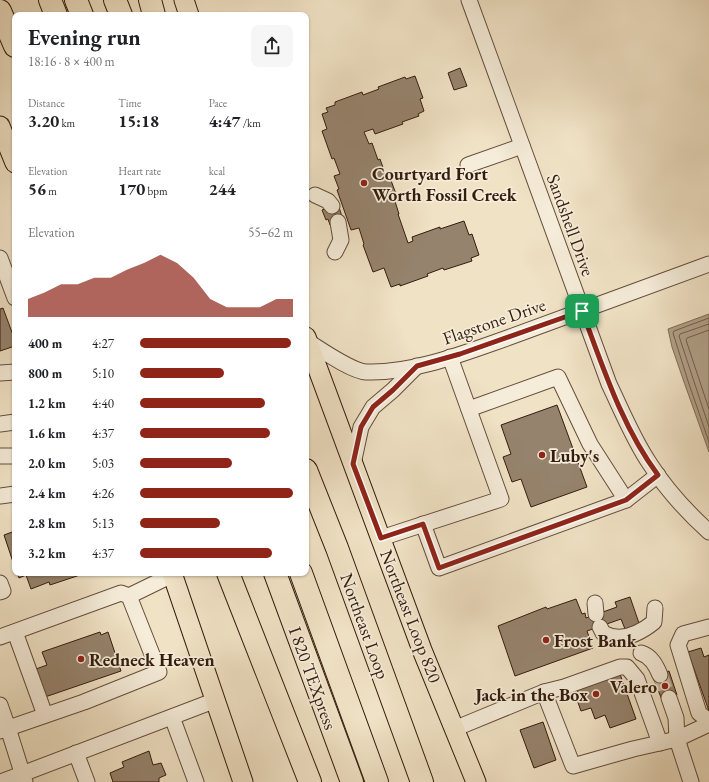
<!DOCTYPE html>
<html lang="en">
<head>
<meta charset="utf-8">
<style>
  :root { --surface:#fff; --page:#f6f6f6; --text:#202124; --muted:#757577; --accent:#8f2418 }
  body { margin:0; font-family:"EB Garamond",serif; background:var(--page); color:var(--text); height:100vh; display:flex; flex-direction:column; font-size:15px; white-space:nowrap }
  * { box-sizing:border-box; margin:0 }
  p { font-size:13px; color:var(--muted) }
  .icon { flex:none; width:22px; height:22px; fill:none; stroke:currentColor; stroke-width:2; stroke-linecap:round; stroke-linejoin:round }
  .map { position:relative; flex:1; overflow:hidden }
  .side { position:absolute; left:12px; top:12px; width:297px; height:564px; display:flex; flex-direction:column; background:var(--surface); border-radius:8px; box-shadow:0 1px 3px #0004 }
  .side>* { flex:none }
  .pin { position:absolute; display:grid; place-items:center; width:34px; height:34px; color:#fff; margin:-17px; border-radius:8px; box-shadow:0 2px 6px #0006 }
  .round { display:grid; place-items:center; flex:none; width:42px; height:42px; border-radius:8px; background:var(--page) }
  .summary { display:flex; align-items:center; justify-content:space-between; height:68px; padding:0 16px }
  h1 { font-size:22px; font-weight:700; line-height:30px }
  .stats { display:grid; grid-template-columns:repeat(3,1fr); gap:6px; height:68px; padding:4px 16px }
  .stats div { display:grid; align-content:center }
  .stats b { font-size:17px; font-weight:700 }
  .stats small { font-size:11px; font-weight:400 }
  .stats p { font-size:11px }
  .chart { height:112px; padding:8px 16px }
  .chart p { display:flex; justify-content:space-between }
  .chart svg { width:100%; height:72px; margin-top:4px; fill:var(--accent); opacity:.7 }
  ul { padding:0 16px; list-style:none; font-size:13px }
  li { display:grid; grid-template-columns:64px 48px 1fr; align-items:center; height:30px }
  li i { height:10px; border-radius:5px; background:var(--accent) }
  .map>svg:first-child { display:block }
</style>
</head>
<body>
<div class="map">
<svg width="709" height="782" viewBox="0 0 709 782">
  <rect width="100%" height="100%" fill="#f0e2c5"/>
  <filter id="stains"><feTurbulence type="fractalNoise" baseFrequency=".005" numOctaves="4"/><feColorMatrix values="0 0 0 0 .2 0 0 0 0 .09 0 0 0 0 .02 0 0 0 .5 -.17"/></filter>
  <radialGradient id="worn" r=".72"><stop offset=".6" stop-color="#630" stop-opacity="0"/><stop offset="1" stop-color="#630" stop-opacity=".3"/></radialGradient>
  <path fill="#b09f87" stroke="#7e6b57" d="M709,314v138l-25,-70 -12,-35 -4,-18z"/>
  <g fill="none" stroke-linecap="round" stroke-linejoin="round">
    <g stroke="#725e4a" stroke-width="1">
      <path d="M709,318l-35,13 -1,2 15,48 21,61"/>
      <path d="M709,324l-29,10 -1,2 30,91"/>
      <path d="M709,330l-22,8 -1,2 23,69"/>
    </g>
  </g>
  <g fill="#96836d" stroke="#341c0e">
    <path d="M460,68l7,18 -13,4 -6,-17z"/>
    <path d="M415,76l8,22 -3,1 4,12 -6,3 1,2 -17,6 1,2 -28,10 -2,-5 -9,3 5,12 3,-1 6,17 2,-1 6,17 3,-1 7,19 -3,1 6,19h-1l10,29 5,-2 -1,-4 28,-10v2l24,-8 5,14 3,-1 7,21 -8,3 1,3 -28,9 -1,-2 -16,6 1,2 -28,10v-2l-9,3 -7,-19 -11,4 -10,-27 1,-1 -5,-16 -8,2 -14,-40 2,-1 -5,-13 6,-2 -6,-16 -2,1 -10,-28 5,-2 -5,-15 6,-2 -2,-4 9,-3v-3l27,-10 1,3 16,-6 -1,-2 27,-10 1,2z"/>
    <path d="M338,204l5,16 -13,5 -2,-6 -2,1 -4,-10z"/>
    <path d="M3,308l10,27h2v11l-15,5v-42z"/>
    <path d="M557,405l30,82 -56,20 -10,-28 -9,3 -9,-25 8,-3 -10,-29z"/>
    <path d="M15,531v37l-11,-33z"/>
    <path d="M17,573h62l1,2 -30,10 -1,-3 -18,7 -5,-14 -7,3z"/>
    <path d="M630,597l11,32 -14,5 -6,-15 -34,12 6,17 -78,28 -17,-50 48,-19 1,2 29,-10 6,15 3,-1 1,5 31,-11 -2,-5z"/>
    <path d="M100,632l1,3 7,-3 13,39 -76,26 -9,-28 11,-4 -5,-13z"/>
    <path d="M701,648l3,9 5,-2v56l-21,-59z"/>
    <path d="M669,671l8,24 -15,5 -9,-23z"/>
    <path d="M620,674l16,45 -26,9 -5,-13 -10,4 -4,-11 -10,3 -6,-17 3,-1 -1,-6z"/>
    <path d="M543,722l13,38 -22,8 -14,-38z"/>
    <path d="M149,751l4,14 8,-2 5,12 -7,3v4h-46l-3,-9 14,-6 -2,-5z"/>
  </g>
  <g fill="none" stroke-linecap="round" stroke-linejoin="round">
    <path stroke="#cabaa0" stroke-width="15" stroke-dasharray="15 8" stroke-linecap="butt" d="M660,675l9,23"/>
    <defs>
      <g id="minor">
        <path d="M469,0l140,384c13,27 24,55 41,80 16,25 37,48 59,68"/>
        <path d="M468,165l54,-19"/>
        <path d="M315,195l13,6 4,5"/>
        <path d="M335,252l6,-12 -3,-18"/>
        <path d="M0,258l15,40"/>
        <path d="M307,341c13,8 44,30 59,31 46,2 101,-20 144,-35 66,-24 133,-49 199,-73"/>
        <path d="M0,373l15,-1"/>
        <path d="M469,409l89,-32 32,67 36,56"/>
        <path d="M0,424l15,-2"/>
        <path d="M0,456h15"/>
        <path d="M353,464l8,-37 12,-20 20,-17 24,-24"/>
        <path d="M0,496l15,-2"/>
        <path d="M423,524l16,44 187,-68 32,-25"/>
        <path d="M381,538l120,-39 -51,-142"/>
        <path d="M0,583l3,8 -3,1"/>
        <path d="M129,596l43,-21"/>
        <path d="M595,603l1,11"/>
        <path d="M600,627l3,6c18,10 36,1 51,-11l1,-14"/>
        <path d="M709,627l-26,7 -5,11 21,68 10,8"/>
        <path d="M15,632l30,83"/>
        <path d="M0,637l121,-44 8,3 30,76 -75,30 -84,29"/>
        <path d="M641,653c10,3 15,12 19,22"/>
        <path d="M544,692l29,74 60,-17 44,-10 32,-15"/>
        <path d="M669,698l7,20 1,21 14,43"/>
        <path d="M0,705l8,23 17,54"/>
        <path d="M172,717l24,65"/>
        <path d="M454,729l90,-37 20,-5 56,-20h7l10,12 23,64"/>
        <path d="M76,753l11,29"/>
        <path d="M1,782l215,-82"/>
      </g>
      <g id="major">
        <path d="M184,0l5,15"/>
        <path d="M0,126l15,37"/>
        <path d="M306,337l116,313 54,132"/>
        <path d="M172,573l71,209"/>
      </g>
      <g id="highway">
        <path d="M50,0l6,15"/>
        <path d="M76,0l6,15"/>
        <path d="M115,0l6,15"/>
        <path d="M150,0l4,15"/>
        <path d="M0,11l15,35"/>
        <path d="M306,470l31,78 85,234"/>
        <path d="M228,573l82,209"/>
        <path d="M275,573l77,209"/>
        <path d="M301,573l76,209"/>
      </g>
    </defs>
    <use href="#minor" stroke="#634e3c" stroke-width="17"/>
    <use href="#major" stroke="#341c0e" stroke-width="21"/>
    <use href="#highway" stroke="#341c0e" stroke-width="24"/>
    <use href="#minor" stroke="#f5ecd9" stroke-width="15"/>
    <use href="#major" stroke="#f0e2c5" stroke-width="19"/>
    <use href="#highway" stroke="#f0e2c5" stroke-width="22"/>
  </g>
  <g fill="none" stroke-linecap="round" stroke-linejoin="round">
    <defs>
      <path id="route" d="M582,311c21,56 40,116 76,164l-32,25 -187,68 -16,-44 -42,14 -28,-74 8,-37 12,-20 20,-17 24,-24 43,-12z"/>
    </defs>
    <use href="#route" stroke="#fff" stroke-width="8"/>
    <use href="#route" stroke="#8f2418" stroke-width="5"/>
  </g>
  <g fill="#8f2418" stroke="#f5ecd9" stroke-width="1.5">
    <circle cx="364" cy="183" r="4"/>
    <circle cx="542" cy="455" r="4"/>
    <circle cx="546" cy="640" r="4"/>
    <circle cx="81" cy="659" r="4"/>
    <circle cx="665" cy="686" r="4"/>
    <circle cx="596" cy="694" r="4"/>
  </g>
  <g text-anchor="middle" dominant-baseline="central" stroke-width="3.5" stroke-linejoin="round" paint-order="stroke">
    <g font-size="18" font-weight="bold" fill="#341c0e" stroke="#f5ecd9" text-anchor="start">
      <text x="372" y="173">Courtyard Fort<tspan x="372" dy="21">Worth Fossil Creek</tspan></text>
      <text x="550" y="455">Luby's</text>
      <text x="554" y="640">Frost Bank</text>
      <text x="89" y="659">Redneck Heaven</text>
      <text x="657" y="686" text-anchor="end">Valero</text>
      <text x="588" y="694" text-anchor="end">Jack in the Box</text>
    </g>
    <g font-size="18" fill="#341c0e" stroke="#f5ecd9">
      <text transform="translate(571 225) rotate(70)">Sandshell Drive</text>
      <text transform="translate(494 321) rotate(-19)">Flagstone Drive</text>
      <text transform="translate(411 616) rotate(69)">Northeast Loop 820</text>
      <text transform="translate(365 626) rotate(70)">Northeast Loop</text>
      <text transform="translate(313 678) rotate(70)">I 820 TEXpress</text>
    </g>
  </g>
  <rect width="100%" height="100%" filter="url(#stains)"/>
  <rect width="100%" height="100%" fill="url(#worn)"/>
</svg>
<div class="pin" style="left:582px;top:311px;background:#1e9e55"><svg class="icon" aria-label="arrive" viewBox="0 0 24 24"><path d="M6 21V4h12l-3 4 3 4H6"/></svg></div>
<section class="side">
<div class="summary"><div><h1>Evening run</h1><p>18:16 · 8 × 400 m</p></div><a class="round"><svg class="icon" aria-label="share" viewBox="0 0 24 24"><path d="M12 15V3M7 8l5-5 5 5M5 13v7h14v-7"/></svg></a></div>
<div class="stats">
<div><p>Distance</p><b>3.20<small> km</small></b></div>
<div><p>Time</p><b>15:18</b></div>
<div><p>Pace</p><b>4:47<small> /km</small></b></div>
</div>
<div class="stats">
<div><p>Elevation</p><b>56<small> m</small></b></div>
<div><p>Heart rate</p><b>170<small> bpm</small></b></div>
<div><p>kcal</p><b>244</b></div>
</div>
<div class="chart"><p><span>Elevation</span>55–62 m</p>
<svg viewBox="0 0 160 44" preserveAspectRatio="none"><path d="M0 44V33L10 29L20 24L30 24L40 20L50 20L60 15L70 11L80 6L90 11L100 20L110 33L120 38L130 38L140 38L150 33L160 33V44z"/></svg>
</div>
<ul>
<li><b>400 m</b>4:27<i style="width:99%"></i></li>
<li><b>800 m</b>5:10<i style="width:55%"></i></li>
<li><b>1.2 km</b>4:40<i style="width:82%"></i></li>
<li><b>1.6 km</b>4:37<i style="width:85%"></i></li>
<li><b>2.0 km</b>5:03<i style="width:60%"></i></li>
<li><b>2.4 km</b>4:26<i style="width:100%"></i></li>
<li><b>2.8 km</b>5:13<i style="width:52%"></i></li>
<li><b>3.2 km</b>4:37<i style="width:86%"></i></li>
</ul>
</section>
</div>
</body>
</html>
